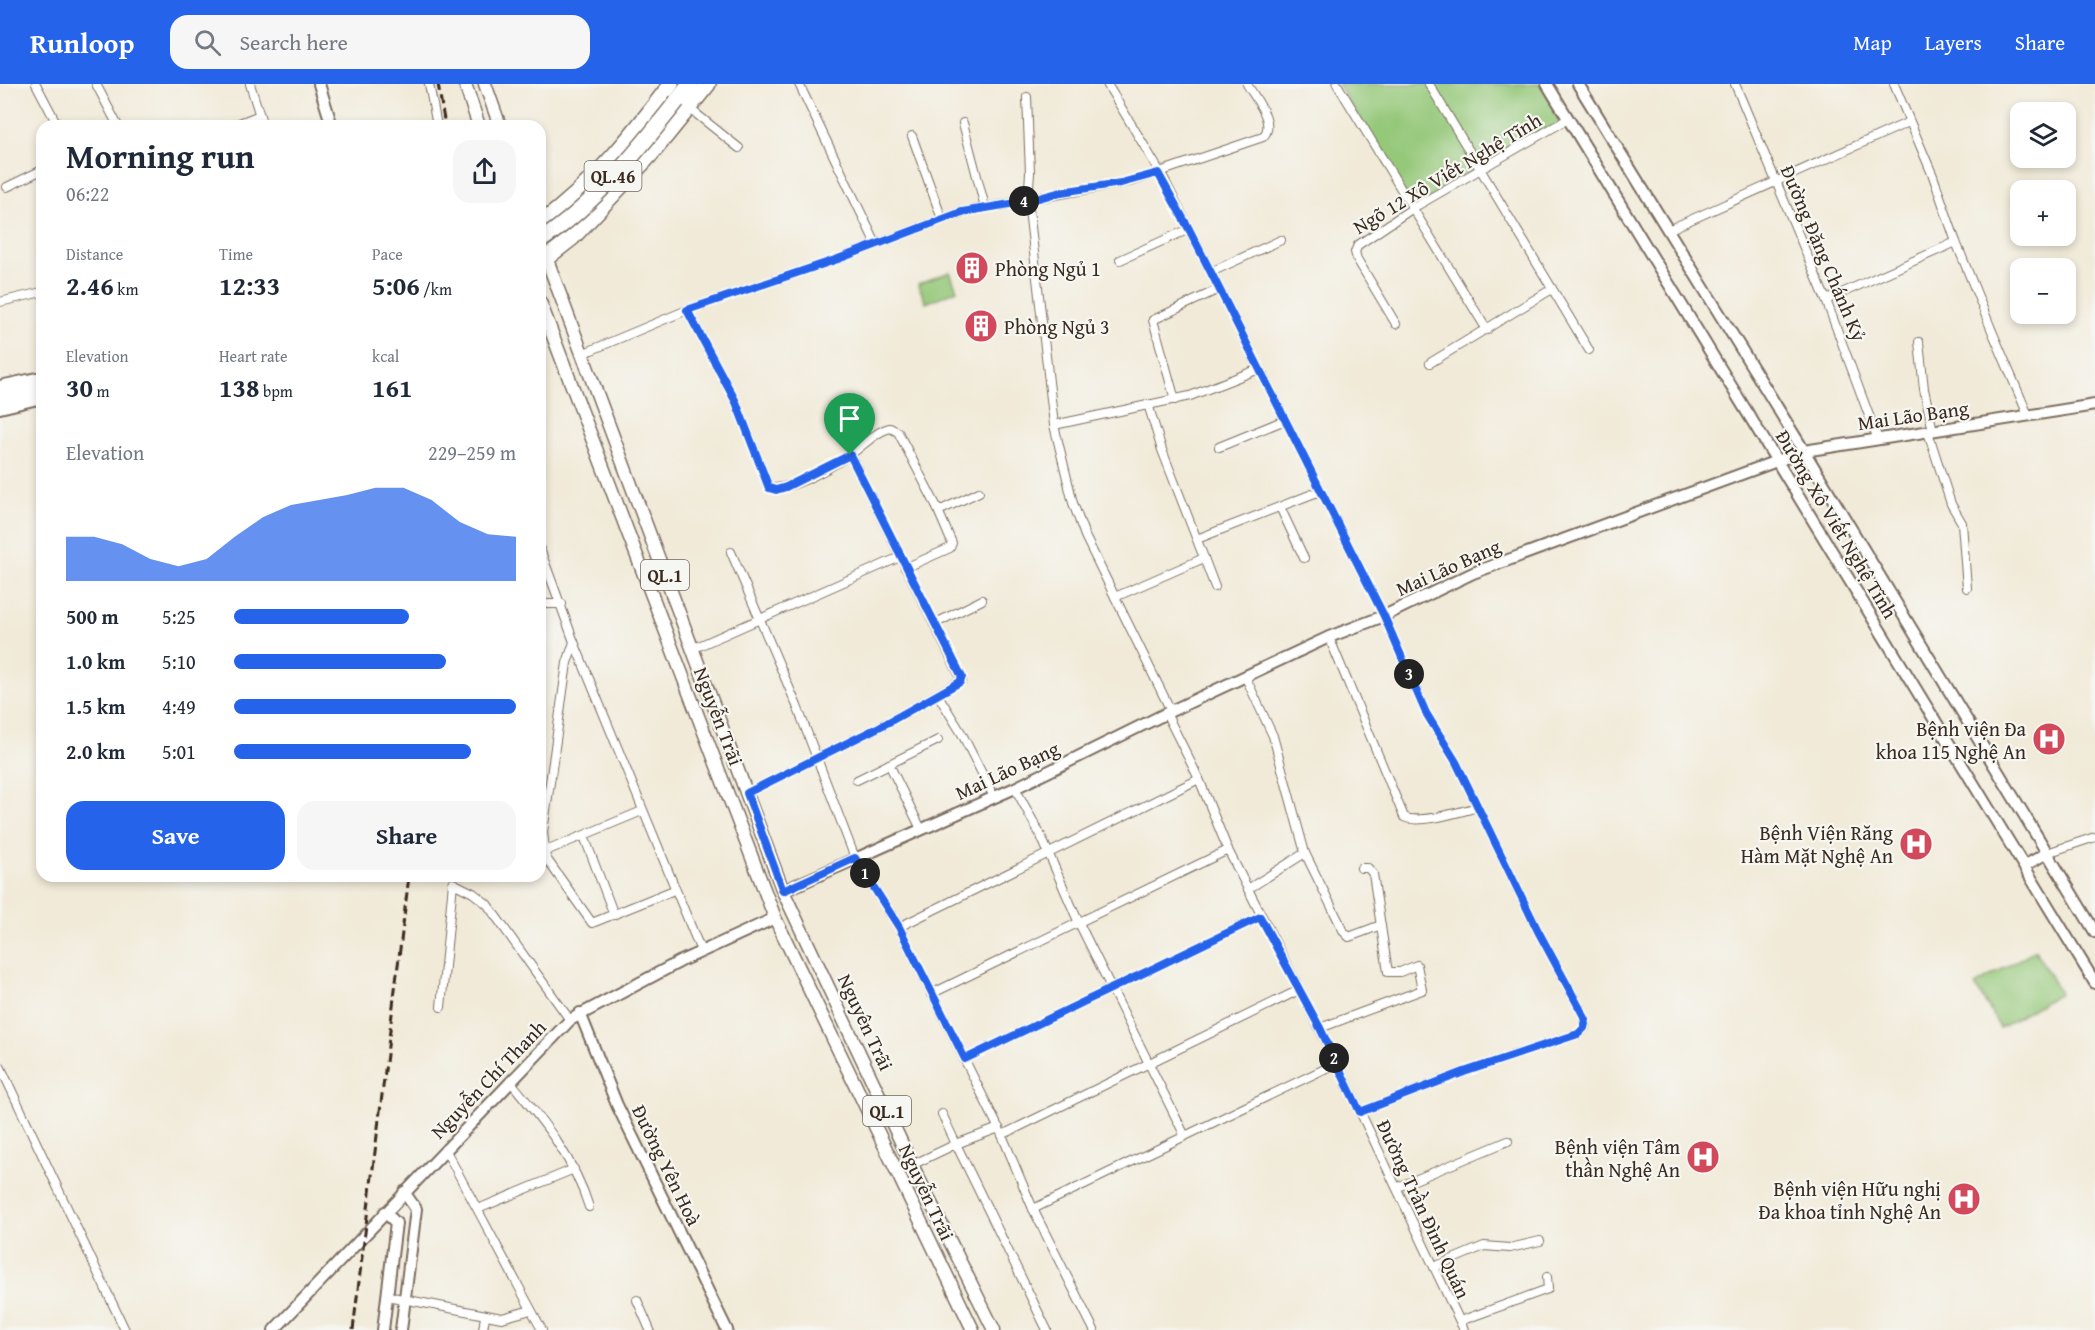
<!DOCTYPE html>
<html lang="en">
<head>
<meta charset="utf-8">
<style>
  :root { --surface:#fff; --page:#f6f6f7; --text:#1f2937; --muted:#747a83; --accent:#2563eb }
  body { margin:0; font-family:"Gentium Book Plus",serif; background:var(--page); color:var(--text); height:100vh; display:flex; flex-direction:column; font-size:22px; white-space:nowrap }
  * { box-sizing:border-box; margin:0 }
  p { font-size:20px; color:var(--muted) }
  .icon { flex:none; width:33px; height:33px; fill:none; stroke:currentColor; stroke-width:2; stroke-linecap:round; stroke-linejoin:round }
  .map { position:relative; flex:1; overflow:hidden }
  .panel { position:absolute; left:36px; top:36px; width:510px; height:762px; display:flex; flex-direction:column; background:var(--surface); border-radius:18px; box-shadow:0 3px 9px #0003 }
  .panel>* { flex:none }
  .controls { position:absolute; left:2010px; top:18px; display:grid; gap:12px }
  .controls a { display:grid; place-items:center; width:66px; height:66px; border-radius:12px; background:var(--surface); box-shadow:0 3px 9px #0003; font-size:30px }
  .pin { position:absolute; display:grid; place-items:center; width:51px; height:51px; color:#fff; margin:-62px -26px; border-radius:50% 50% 50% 0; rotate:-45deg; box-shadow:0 0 6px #0007 }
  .pin .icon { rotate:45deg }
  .km { position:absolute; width:30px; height:30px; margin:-15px; border-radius:50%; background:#222; color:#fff; font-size:16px; line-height:30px; text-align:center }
  .round { display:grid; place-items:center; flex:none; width:63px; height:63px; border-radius:18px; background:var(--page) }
  .head { display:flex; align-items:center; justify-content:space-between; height:102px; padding:0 30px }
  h1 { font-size:33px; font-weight:800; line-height:45px }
  .stats { display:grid; grid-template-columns:repeat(3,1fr); gap:9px; height:102px; padding:6px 30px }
  .stats div { display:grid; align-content:center }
  .stats b { font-size:26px; font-weight:800 }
  .stats small { font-size:16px; font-weight:400 }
  .stats p { font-size:16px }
  .chart { height:168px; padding:12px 30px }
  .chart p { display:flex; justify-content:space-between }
  .chart svg { width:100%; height:108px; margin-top:6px; fill:var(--accent); opacity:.7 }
  .button { display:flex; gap:12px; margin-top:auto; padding:12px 30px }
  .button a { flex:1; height:69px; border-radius:18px; background:var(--accent); color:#fff; font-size:24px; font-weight:800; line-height:69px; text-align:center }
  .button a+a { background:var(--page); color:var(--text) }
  ul { padding:0 30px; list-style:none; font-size:20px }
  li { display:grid; grid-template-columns:96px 72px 1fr; align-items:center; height:45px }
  li i { height:15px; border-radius:8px; background:var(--accent) }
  header { display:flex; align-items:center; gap:36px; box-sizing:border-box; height:84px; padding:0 30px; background:var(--accent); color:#fff }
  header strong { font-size:28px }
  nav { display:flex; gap:33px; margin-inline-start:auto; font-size:21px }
  .search { width:420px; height:54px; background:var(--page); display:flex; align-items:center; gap:15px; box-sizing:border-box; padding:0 21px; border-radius:18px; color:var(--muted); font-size:22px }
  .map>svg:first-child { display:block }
</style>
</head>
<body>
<header>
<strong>Runloop</strong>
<div class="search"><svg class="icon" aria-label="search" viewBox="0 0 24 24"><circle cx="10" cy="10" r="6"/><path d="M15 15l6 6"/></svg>Search here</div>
<nav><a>Map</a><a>Layers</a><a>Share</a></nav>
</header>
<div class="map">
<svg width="2095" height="1246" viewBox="0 0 2095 1246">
  <rect width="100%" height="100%" fill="#f6f6f2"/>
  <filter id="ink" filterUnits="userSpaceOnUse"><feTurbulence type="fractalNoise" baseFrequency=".0167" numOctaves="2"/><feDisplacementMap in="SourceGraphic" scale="12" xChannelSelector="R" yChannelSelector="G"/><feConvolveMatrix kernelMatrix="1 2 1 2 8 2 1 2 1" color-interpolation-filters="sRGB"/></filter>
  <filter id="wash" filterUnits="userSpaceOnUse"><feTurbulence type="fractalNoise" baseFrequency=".008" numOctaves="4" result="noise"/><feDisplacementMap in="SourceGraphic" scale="24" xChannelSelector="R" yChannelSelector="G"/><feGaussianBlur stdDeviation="1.35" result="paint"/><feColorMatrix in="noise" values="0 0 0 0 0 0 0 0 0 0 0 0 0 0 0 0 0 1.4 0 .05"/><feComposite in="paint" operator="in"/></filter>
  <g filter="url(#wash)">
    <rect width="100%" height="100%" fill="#f1ead8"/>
    <g fill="#95c879" stroke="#68794c" stroke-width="1.5">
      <path d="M1338,0h209l21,35 -155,89z"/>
      <path d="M950,188l7,18 -31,13 -8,-19z"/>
      <path d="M2035,866l25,43 -60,35 -25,-43z"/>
    </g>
  </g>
  <g filter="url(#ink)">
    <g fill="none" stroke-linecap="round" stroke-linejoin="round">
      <defs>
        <g id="street">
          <path d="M36,0l22,42"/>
          <path d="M96,0l22,42"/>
          <path d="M250,0l13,42"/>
          <path d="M429,0l8,42"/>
          <path d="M799,0l77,160"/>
          <path d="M1107,0l56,93 221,439 42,97 30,49 82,169 48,89 -1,8 -7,6 -114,38 -104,40"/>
          <path d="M1337,0l150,246"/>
          <path d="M1429,0l160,266"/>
          <path d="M1735,0l91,216 51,137"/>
          <path d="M1894,0l39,92 23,66 36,89 36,84"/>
          <path d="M1027,13l3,76 -2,28 26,224 19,78 12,33 86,175"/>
          <path d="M689,24l50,40"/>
          <path d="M963,39l22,84"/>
          <path d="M232,42l28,-11"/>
          <path d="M912,52l30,83"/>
          <path d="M7,103l35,-17"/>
          <path d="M1668,146l241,-108"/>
          <path d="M1120,176l69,-31"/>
          <path d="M1211,188l70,-32"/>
          <path d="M1826,216l130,-58"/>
          <path d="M0,218l42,-10"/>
          <path d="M687,226l49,92 33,85c20,6 65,-22 82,-33 12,-8 25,-23 39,-26l8,4 40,77h5l36,-17"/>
          <path d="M1396,240l-39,-65 -2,-7 3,-7 55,-37 155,-89"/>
          <path d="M1919,258l5,47 9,42"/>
          <path d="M582,270l105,-44 151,-51 124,-47 171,-31 130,-44c14,-14 -9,-40 -16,-53"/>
          <path d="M1430,279l122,-74"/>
          <path d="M1175,316l-22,-80 66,-31"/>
          <path d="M1054,341l136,-29 69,-27"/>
          <path d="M1928,348l23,72 11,19 5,65"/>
          <path d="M1219,363l66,-27"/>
          <path d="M1280,423l24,51"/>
          <path d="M1197,455l123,-48"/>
          <path d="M540,465l34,93 127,309"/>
          <path d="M731,468l66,154 58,152 44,69 103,208 31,74 61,121"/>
          <path d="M1204,474l11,29"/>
          <path d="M905,484l45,-20 2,-5 -15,-35"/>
          <path d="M1115,513l89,-39 -42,-108 -14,-46"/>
          <path d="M540,520h22"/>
          <path d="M934,540l48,-24"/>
          <path d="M1329,553l75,180c14,8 58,-6 74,-10"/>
          <path d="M574,558l-7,21 -24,169 3,26 46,65 82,-33"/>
          <path d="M692,565l208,-92"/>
          <path d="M1245,592l28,60 32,117 39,79 5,5 32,-12"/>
          <path d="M938,611l24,39 32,63"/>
          <path d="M1166,629l33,66 29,71 109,213 127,267"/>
          <path d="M889,680l32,65"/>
          <path d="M857,696l81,-40"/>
          <path d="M1015,704l26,48 37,85 107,215"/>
          <path d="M747,709l140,-70 75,-43 -112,-225"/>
          <path d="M584,752l30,79"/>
          <path d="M541,769l101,-42"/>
          <path d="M2047,769l48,-16"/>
          <path d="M1248,805l57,-36"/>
          <path d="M899,843l300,-148"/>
          <path d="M931,910l297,-144"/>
          <path d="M441,923l12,-124 20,10 14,11 83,116"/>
          <path d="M1320,944l102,-38 -5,-25 -17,7h-12l-15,-98 -5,-6h-7"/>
          <path d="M965,975l295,-142"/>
          <path d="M0,982l125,264"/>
          <path d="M510,997c32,39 64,77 79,126"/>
          <path d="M942,1030l14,30 43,-16"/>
          <path d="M1002,1051l297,-145"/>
          <path d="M445,1065l97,181"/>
          <path d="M912,1081l44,-21 91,186"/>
          <path d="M1398,1103l110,-46"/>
          <path d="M478,1125l96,-40"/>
          <path d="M1033,1125l304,-146"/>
          <path d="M1434,1183l50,-21 26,2 30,-7"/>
          <path d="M387,1212l115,22 29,-8"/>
          <path d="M637,1216l13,30"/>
          <path d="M1460,1237l88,-32 -1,-12"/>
          <path d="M483,1246l2,-14"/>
        </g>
        <g id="secondary">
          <path d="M319,0l13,42"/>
          <path d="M1547,0l548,899"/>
          <path d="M1578,0l226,367 291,481"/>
          <path d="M0,302l42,-9"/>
          <path d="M0,324l42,-10"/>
          <path d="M2024,782l23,-13"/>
          <path d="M783,807l232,-103 156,-77 158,-74 55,-21 89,-43 331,-122 291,-46"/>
          <path d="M580,929l37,92 110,225"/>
          <path d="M274,1246l296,-310 111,-59 94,-43"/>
          <path d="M383,1246l13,-107 -11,-11"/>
          <path d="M401,1246l15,-121 -12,-17"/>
        </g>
        <g id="primary">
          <path d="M465,0l14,42"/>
          <path d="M485,0l15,42"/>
          <path d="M540,157l243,650 129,274 82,165"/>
          <path d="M540,218l235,616 198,412"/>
        </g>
        <g id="highway">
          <path d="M677,17l13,-17"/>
          <path d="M540,140c53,-39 92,-88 131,-140"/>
          <path d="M540,179l32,-25 80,-85 56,-69"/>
          <path d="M0,312l42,-9"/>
        </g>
      </defs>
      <use href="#street" stroke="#7b6d5f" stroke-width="10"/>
      <use href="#secondary" stroke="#7b6d5f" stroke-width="14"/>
      <use href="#primary" stroke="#7b6d5f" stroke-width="15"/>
      <use href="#highway" stroke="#7b6d5f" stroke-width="18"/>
      <use href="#street" stroke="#fff" stroke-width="8"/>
      <use href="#secondary" stroke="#fff" stroke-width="10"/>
      <use href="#primary" stroke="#fff" stroke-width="12"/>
      <use href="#highway" stroke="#fff" stroke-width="15"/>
      <g stroke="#3b2a1e" stroke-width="3" stroke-dasharray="9 4.5" stroke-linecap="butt">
        <path d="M438,0l7,42"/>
        <path d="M353,1246l56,-454"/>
      </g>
      <defs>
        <path id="highway-bridge" d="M540,157c54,-36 97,-89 137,-140"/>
      </defs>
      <use href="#highway-bridge" stroke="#7b6d5f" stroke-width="18" stroke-linecap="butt"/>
      <use href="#highway-bridge" stroke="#fff" stroke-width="15"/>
    </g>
  </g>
  <g fill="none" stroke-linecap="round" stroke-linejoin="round" filter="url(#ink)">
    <defs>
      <path id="route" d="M1158,89l31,56 195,387 42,97 30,49 82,169 48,89 -2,8 -6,6 -114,38 -104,40 -40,-84 -60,-111 -295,142 -66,-132 -44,-69 -72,33 -36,-98 140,-70 73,-41 2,-5 -112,-222 -64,32 -10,3 -7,-2 -33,-86 -49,-92 151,-51 124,-47 66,-11 33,-9 60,-9z"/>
    </defs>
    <use href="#route" stroke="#fff" stroke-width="12"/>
    <use href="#route" stroke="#2563eb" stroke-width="8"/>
  </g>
  <defs>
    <symbol id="building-disc" viewBox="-11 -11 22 22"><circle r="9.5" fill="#d1495b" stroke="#f6f6f2"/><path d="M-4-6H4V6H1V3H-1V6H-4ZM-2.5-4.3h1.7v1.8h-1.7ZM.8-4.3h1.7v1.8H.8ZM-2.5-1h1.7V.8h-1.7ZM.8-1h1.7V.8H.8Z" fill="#fff"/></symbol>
    <symbol id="hospital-disc" viewBox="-11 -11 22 22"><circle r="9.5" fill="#d1495b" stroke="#f6f6f2"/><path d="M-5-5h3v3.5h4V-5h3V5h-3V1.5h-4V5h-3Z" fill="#fff"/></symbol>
  </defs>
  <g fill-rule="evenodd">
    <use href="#building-disc" x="953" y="165" width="38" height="38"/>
    <use href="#building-disc" x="962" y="223" width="38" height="38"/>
    <use href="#hospital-disc" x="2030" y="636" width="38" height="38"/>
    <use href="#hospital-disc" x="1897" y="741" width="38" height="38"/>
    <use href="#hospital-disc" x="1684" y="1054" width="38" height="38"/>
    <use href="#hospital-disc" x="1945" y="1096" width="38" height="38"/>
  </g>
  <g text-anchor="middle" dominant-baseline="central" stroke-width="4.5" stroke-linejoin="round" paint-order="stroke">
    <g fill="#f6f6f2" stroke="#73675e" stroke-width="1.5">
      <rect x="584.5" y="77" width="57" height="30" rx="4.5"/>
      <rect x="641" y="476" width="48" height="30" rx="4.5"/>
      <rect x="863" y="1012" width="48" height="30" rx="4.5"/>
    </g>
    <g font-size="18" font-weight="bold" fill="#3b2a1e">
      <text x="613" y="92">QL.46</text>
      <text x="665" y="491">QL.1</text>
      <text x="887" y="1027">QL.1</text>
    </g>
    <g font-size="20" fill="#3b2a1e" stroke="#f6f6f2">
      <text transform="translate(1447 89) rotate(-31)">Ngõ 12 Xô Viết Nghệ Tĩnh</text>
      <text transform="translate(1824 169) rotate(67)">Đường Đặng Chánh Kỷ</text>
      <text transform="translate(1913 331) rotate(-8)">Mai Lão Bạng</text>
      <text transform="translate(1837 440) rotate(59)">Đường Xô Viết Nghệ Tĩnh</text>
      <text transform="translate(1448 483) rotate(-24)">Mai Lão Bạng</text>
      <text transform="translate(719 632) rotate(69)">Nguyễn Trãi</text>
      <text transform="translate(1007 686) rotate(-25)">Mai Lão Bạng</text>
      <text transform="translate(866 938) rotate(65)">Nguyên Trãi</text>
      <text transform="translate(488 995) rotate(-46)">Nguyễn Chí Thanh</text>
      <text transform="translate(667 1081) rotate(64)">Đường Yên Hoà</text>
      <text transform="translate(927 1108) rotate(65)">Nguyễn Trãi</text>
      <text transform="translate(1424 1125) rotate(65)">Đường Trần Đình Quán</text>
    </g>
    <g font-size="20" fill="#3b2a1e" stroke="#f6f6f2" text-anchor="end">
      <text x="995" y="184" text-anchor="start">Phòng Ngủ 1</text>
      <text x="1004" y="242" text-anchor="start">Phòng Ngủ 3</text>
      <text x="2026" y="644">Bệnh viện Đa<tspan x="2026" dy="23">khoa 115 Nghệ An</tspan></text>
      <text x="1893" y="748">Bệnh Viện Răng<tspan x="1893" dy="23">Hàm Mặt Nghệ An</tspan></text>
      <text x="1680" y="1062">Bệnh viện Tâm<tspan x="1680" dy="23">thần Nghệ An</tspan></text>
      <text x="1941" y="1104">Bệnh viện Hữu nghị<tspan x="1941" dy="23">Đa khoa tỉnh Nghệ An</tspan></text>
    </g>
  </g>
</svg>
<div class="controls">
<a><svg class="icon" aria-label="layers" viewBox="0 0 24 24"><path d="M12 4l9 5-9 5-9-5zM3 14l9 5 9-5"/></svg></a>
<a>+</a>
<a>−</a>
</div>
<div class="pin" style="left:850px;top:371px;background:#1e9e55"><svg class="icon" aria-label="arrive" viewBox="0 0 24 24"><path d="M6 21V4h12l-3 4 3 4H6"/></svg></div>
<b class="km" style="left:865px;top:789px">1</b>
<b class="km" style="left:1334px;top:974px">2</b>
<b class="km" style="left:1409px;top:590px">3</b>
<b class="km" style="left:1024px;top:117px">4</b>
<section class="panel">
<div class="head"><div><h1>Morning run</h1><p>06:22</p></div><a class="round"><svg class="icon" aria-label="share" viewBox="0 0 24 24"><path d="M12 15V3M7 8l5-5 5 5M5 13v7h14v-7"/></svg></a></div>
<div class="stats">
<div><p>Distance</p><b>2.46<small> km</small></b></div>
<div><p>Time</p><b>12:33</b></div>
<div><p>Pace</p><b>5:06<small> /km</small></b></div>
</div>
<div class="stats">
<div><p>Elevation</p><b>30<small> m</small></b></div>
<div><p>Heart rate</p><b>138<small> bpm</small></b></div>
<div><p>kcal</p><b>161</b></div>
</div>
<div class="chart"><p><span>Elevation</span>229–259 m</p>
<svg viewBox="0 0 160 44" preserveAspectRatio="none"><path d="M0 44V26L10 26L20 29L30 35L40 38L50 35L60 26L70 18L80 13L90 11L100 9L110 6L120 6L130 11L140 20L150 25L160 26V44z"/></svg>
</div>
<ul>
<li><b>500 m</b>5:25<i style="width:62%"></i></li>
<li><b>1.0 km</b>5:10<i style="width:75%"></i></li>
<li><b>1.5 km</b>4:49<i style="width:100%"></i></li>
<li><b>2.0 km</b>5:01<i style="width:84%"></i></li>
</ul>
<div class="button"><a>Save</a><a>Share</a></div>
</section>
</div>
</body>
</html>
